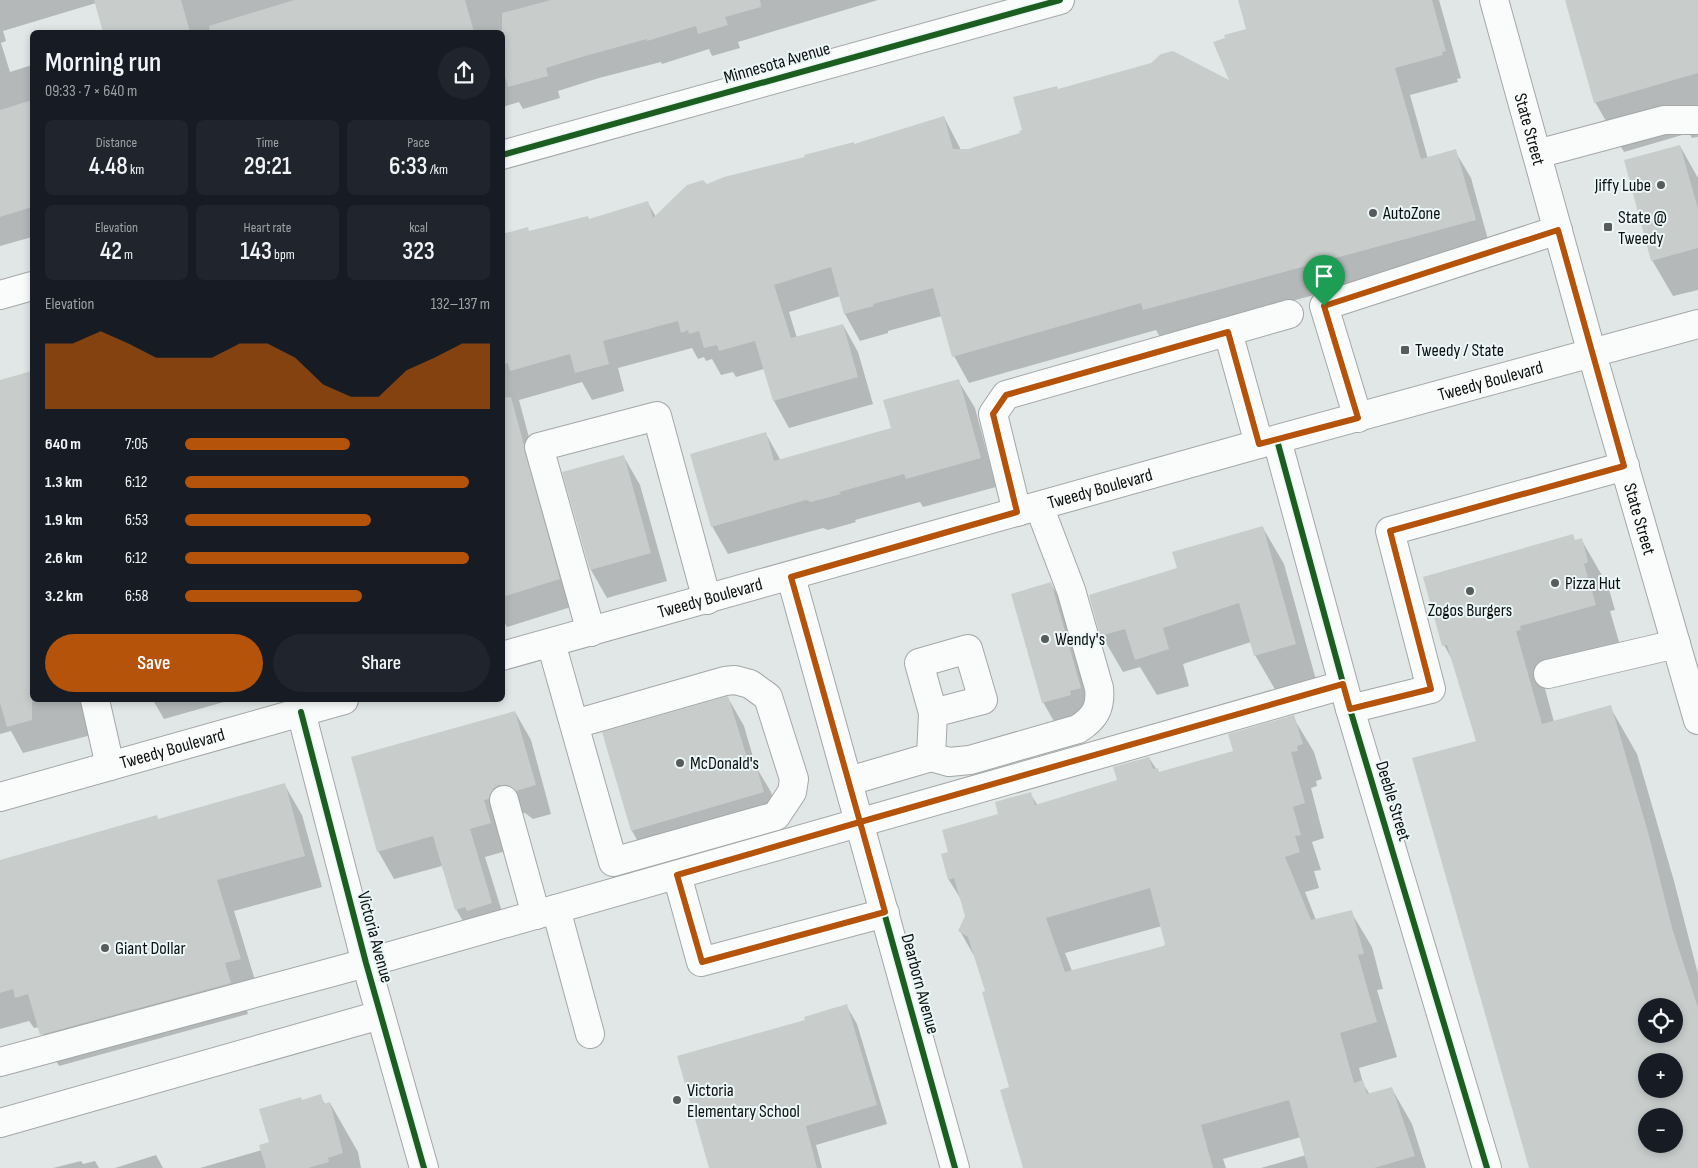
<!DOCTYPE html>
<html lang="en">
<head>
<meta charset="utf-8">
<style>
  :root { --surface:#171b24; --page:#20242c; --text:#f1f3f6; --muted:#9ea1a6; --accent:#b45309 }
  body { margin:0; font-family:"Sofia Sans Condensed",sans-serif; background:var(--page); color:var(--text); height:100vh; display:flex; flex-direction:column; font-size:19px; white-space:nowrap }
  * { box-sizing:border-box; margin:0 }
  p { font-size:16px; color:var(--muted) }
  .icon { flex:none; width:28px; height:28px; fill:none; stroke:currentColor; stroke-width:2; stroke-linecap:round; stroke-linejoin:round }
  .map { position:relative; flex:1; overflow:hidden }
  .side { position:absolute; left:30px; top:30px; width:475px; height:672px; display:flex; flex-direction:column; background:var(--surface); border-radius:8px; box-shadow:0 2px 8px #0003 }
  .side>* { flex:none }
  .fabs { position:absolute; left:1638px; top:998px; display:grid; gap:10px }
  .fabs a { display:grid; place-items:center; width:45px; height:45px; border-radius:50%; background:var(--surface); box-shadow:0 2px 8px #0003; font-size:25px }
  .pin { position:absolute; display:grid; place-items:center; width:42px; height:42px; color:#fff; margin:-51px -21px; border-radius:50% 50% 50% 0; rotate:-45deg; box-shadow:0 0 5px #0007 }
  .pin .icon { rotate:45deg }
  .round { display:grid; place-items:center; flex:none; width:52px; height:52px; border-radius:26px; background:var(--page) }
  .head { display:flex; align-items:center; justify-content:space-between; height:85px; padding:0 15px }
  h1 { font-size:28px; font-weight:600; line-height:38px }
  .metrics { display:grid; grid-template-columns:repeat(3,1fr); gap:8px; height:85px; padding:5px 15px }
  .metrics div { display:grid; align-content:center; border-radius:8px; background:var(--page); text-align:center }
  .metrics b { font-size:25px; font-weight:600 }
  .metrics small { font-size:14px; font-weight:400 }
  .metrics p { font-size:14px }
  .chart { height:140px; padding:10px 15px }
  .chart p { display:flex; justify-content:space-between }
  .chart svg { width:100%; height:90px; margin-top:5px; fill:var(--accent); opacity:.7 }
  .cta { display:flex; gap:10px; margin-top:auto; padding:10px 15px }
  .cta a { flex:1; height:58px; border-radius:30px; background:var(--accent); color:#fff; font-size:20px; font-weight:600; line-height:58px; text-align:center }
  .cta a+a { background:var(--page); color:var(--text) }
  ul { padding:0 15px; list-style:none; font-size:16px }
  li { display:grid; grid-template-columns:80px 60px 1fr; align-items:center; height:38px }
  li i { height:12px; border-radius:6px; background:var(--accent) }
  .map>svg:first-child { display:block }
</style>
</head>
<body>
<div class="map">
<svg width="1698" height="1168" viewBox="0 0 1698 1168">
  <rect width="100%" height="100%" fill="#e1e7e6"/>
  <g fill="#0003" fill-rule="evenodd">
    <path d="M0,0h878l-140,42 2,6 -28,8 -3,-7 -47,15 -1,-2 -62,16 -41,13 2,7 -37,11 -4,-7 -17,5v-75h-379l-2,-8 -25,-21 -93,28 3,10 -5,2 9,29 22,-7v172l-32,9z"/>
    <path d="M1240,0h199l22,78 -4,1 1,3 -48,13 18,64 27,-8 16,27 19,69 -330,90 -4,-7 -187,53 -15,-27 -12,-40 -54,15v2l-28,8 -15,-27 -5,-18 -51,16 8,26 46,-13 15,27 15,52 -84,24 -15,-27 -10,-32 -28,8 -3,-5 -12,3 -9,-16 -6,2 -2,-4 -6,2 -6,-11 -74,20 6,23 -32,9 -10,-18 -63,18 55,206 -67,21 -5,-8v-383l87,-16 59,-17 8,14 50,-32 148,-39 90,-29 17,33h7l54,-16 36,-44 174,-7 16,-53z"/>
    <path d="M1567,0h131v137l-6,1 -3,-5 -65,19 -29,-50z"/>
    <path d="M1680,146l18,32v112l-25,6 -21,-36z"/>
    <path d="M32,369v331h60l3,34 -72,19 -12,-22 -11,3v-352l27,-8z"/>
    <path d="M958,380l17,28 21,79 -73,20 -3,-5 -65,18 1,2 -28,8 -5,-2 -95,26 -16,-28 54,-92 15,27 112,-32z"/>
    <path d="M624,457l16,28 27,96 -60,17 -16,-28 -27,-97z"/>
    <path d="M1263,528l21,36 32,116 -40,11 -21,-36 -4,-13 -68,22 6,22 -32,9 -17,-28 -17,5 -21,-36 -12,-40 88,-27z"/>
    <path d="M1581,539l27,47 7,24 -5,1 12,41 -80,26 12,44 56,-15 27,47 37,127 24,93v194h-168l-53,-426 -23,-79 -10,-18 131,-104zM1646,1006h28v28h-28zM1646,1061h28v28h-28zM1646,1116h28v28h-28z"/>
    <path d="M1051,584l21,36 29,105 -37,14 -21,-37z"/>
    <path d="M728,698l16,28 12,41 15,25 8,28 -131,39 -16,-28 -28,-98z"/>
    <path d="M153,700h78l-67,19z"/>
    <path d="M515,712l16,28 20,74 -18,5 -8,-6h-8l-11,38 -21,6 23,74 -36,6 -16,-28 -14,-43 -48,13 -16,-28z"/>
    <path d="M1293,717l21,35 8,27 -6,2 1,5 -6,2 13,50 -12,4 9,28 -7,1 5,17 -14,4 11,28 35,-8 21,35 11,42 -6,1 20,67 -38,11 4,15 7,12 22,-6 20,35 14,44h-165l45,-13 -5,-18 -78,22 3,9h-202l-13,-80 -24,-96 -10,-31 -17,-30 7,-15 -5,-15 -13,-21 -7,-25 8,-2 80,-60 8,13 81,-25 30,-23 10,15 76,-21zM1162,926l5,19 -55,17 -40,9 -7,-18z"/>
    <path d="M284,784l18,31 20,72 -88,24 24,79 -16,5 6,19 -189,52 -20,-39 -5,1 -5,-7 -29,8v-168l159,-41z"/>
    <path d="M846,1005l11,19 30,100 -71,21 6,23h-112l96,-147z"/>
    <path d="M320,1096l5,8 5,-1 28,49 3,16h-161l62,-18 8,-7 32,-42z"/>
    <path d="M156,1155l7,13h-48z"/>
    <path d="M81,1161l2,3 12,-3 4,7h-46z"/>
  </g>
  <g fill="#c8cdcc" fill-rule="evenodd">
    <path d="M94,0h87l9,32h-87z"/>
    <path d="M294,0h171l9,32h-264l-1,-6z"/>
    <path d="M551,0h209l1,7 -36,10 3,8 -30,9 -2,-8 -49,15v-2l-62,17 -39,12 2,8 -40,11 -6,-22v-52z"/>
    <path d="M1238,0h194l14,51 -4,1 1,3 -48,13 26,91 35,-10 20,71 -333,90 -2,-7 -189,54 -19,-69 -60,16 1,2 -30,8 -13,-47 -57,18 17,53 52,-14 15,53 -85,24 -18,-60 -36,10 -2,-6 -13,3 -5,-17 -10,3 -1,-4 -7,3 -3,-12 -75,20 6,23 -34,9 -5,-19 -60,17 -2,-8 -6,2v-131l26,-7 1,4 59,-15 1,3 59,-18 5,17 34,-33 16,-5 4,4 17,-7 81,-20 -1,-2 50,-13v2l90,-28 9,33h15l52,-16 -1,-2 3,-1 -9,-33 44,-11 1,3 93,-26 10,-9 12,-3 56,29 -16,-38 12,-4 -1,-3 22,-6z"/>
    <path d="M1565,0h133v73l-104,30z"/>
    <path d="M32,100v107l-32,10v-107z"/>
    <path d="M1680,145l18,64v39l-47,13 -27,-101z"/>
    <path d="M32,371v349l-25,7 -7,-24v-323z"/>
    <path d="M959,379l22,79 -75,21 -2,-5 -65,18 2,2 -30,8 -5,-2 -95,27 -21,-73 76,-22 8,29 117,-33 -8,-28z"/>
    <path d="M511,397l49,182 -58,18v-199z"/>
    <path d="M624,455l27,98 -61,17 -28,-98z"/>
    <path d="M1263,526l33,118 -42,12 -15,-53 -76,25 6,21 -34,11 -10,-31 -25,7 -11,-41 88,-27 -5,-16z"/>
    <path d="M1573,534l2,6 7,-2 6,24 -4,2 12,41 -76,21 1,4 -5,1 26,93 69,-19 37,127 24,96 26,80v160h-169l-117,-410 64,-17 -29,-96 -5,1 -19,-69zM1646,1006h28v28h-28zM1646,1061h28v28h-28zM1646,1116h28v28h-28z"/>
    <path d="M1051,582l30,106 -11,3 1,4 -29,8 -31,-109z"/>
    <path d="M728,696l21,68 6,-2 9,30 -133,39 -29,-99z"/>
    <path d="M515,711l21,74 -20,6 -8,-6h-9l-6,4 -4,10 -5,1 7,23 -21,6 22,74 -25,8 -2,-4 -10,3 -22,-74 -56,16 -26,-95z"/>
    <path d="M1294,715l9,29 -6,2 1,5 -7,1 14,51 -12,4 8,28 -6,1 5,16 -15,5 26,63 41,-10 12,44 -6,1 19,67 -37,11 14,50 9,-3 4,14 25,-7 23,69 -41,12h-66l-19,-68 -88,25 12,43h-190l-23,-78 9,-3 -27,-95 3,-1 -17,-54 -10,-6 7,-15 -11,-38 -6,2 -7,-26 7,-2 -6,-22 56,-16 -3,-12 36,-10 4,13 82,-25 -4,-13 36,-10 4,12 5,-1 1,4 74,-21 -5,-17zM1150,888l15,56 -1,2 -99,26 -19,-54z"/>
    <path d="M285,783l20,73 -88,24 24,79 -16,4 6,20 -191,52 -12,-41 -13,4 -2,-9 -13,4v-133l157,-45 1,4z"/>
    <path d="M847,1004l30,101 -71,21 11,42h-108l-32,-112 128,-36 -1,-3z"/>
    <path d="M321,1094l3,10 6,-2 13,51 -15,5 1,4 -21,6h-42l-7,-23 10,-3 -10,-33 42,-12 1,3z"/>
  </g>
  <g fill="none" stroke-linecap="round" stroke-linejoin="round">
    <defs>
      <g id="minor">
        <path d="M1537,154l127,-34h34"/>
        <path d="M502,155l558,-155"/>
        <path d="M0,295l32,-9"/>
        <path d="M1228,332l31,112"/>
        <path d="M1358,418l-34,-112 234,-76"/>
        <path d="M1277,440l73,269 137,459"/>
        <path d="M1017,512l-24,-98 13,-19 283,-81"/>
        <path d="M791,577l164,591"/>
        <path d="M591,632l-52,-185 118,-31 50,184"/>
        <path d="M551,643l62,219 163,-46 16,-24 2,-13 -26,-82 -18,-13 -15,-4 -10,1 -150,43"/>
        <path d="M1548,674l128,-30"/>
        <path d="M95,700l15,66"/>
        <path d="M1350,709l81,-20 -41,-158 235,-65"/>
        <path d="M301,712l65,251 58,205"/>
        <path d="M931,757l18,5 21,-2 108,-31c17,-11 23,-21 21,-41l-28,-98 -32,-84"/>
        <path d="M849,781l82,-24 2,-44 50,-13 -15,-51 -49,14 14,50"/>
        <path d="M504,800l32,115"/>
        <path d="M677,875l24,87 184,-49"/>
        <path d="M556,909l34,125"/>
        <path d="M0,1062l366,-99 977,-278"/>
        <path d="M0,1123l380,-108"/>
      </g>
      <g id="major">
        <path id="s1" d="M1494,0l98,354 106,366"/>
        <path id="s2" d="M502,656l757,-212 439,-120"/>
        <path id="s3" d="M0,797l344,-97"/>
      </g>
    </defs>
    <use href="#minor" stroke="#a3a8a7" stroke-width="30"/>
    <use href="#major" stroke="#a3a8a7" stroke-width="30"/>
    <use href="#minor" stroke="#fafbfb" stroke-width="28"/>
    <use href="#major" stroke="#fafbfb" stroke-width="28"/>
    <defs>
      <g id="cycleway">
        <path d="M502,155l558,-155"/>
        <path d="M1277,440l73,269 137,459"/>
        <path d="M791,577l164,591"/>
        <path d="M301,712l65,251 58,205"/>
      </g>
    </defs>
    <use href="#cycleway" stroke="#ebf7f6" stroke-width="9"/>
    <use href="#cycleway" stroke="#1b5e20" stroke-width="6"/>
  </g>
  <g fill="none" stroke-linecap="round" stroke-linejoin="round">
    <defs>
      <path id="route" d="M1324,306l34,112 -99,26 -31,-112 -222,63 -13,19 24,98 -226,65 69,245 -183,53 25,87 183,-50 -25,-90 483,-138 7,25 81,-20 -41,-158 234,-65 -66,-236 -234,76"/>
    </defs>
    <use href="#route" stroke="#fff" stroke-width="10"/>
    <use href="#route" stroke="#b45309" stroke-width="6"/>
  </g>
  <g fill="#575b5b" stroke="#ebf7f6" stroke-width="2">
    <circle cx="1661" cy="185" r="5"/>
    <circle cx="1373" cy="213" r="5"/>
    <rect x="1603" y="222" width="10" height="10" rx="2.5"/>
    <rect x="1400" y="345" width="10" height="10" rx="2.5"/>
    <circle cx="1555" cy="583" r="5"/>
    <circle cx="1470" cy="591" r="5"/>
    <circle cx="1045" cy="639" r="5"/>
    <circle cx="680" cy="763" r="5"/>
    <circle cx="105" cy="948" r="5"/>
    <circle cx="677" cy="1100" r="5"/>
  </g>
  <g text-anchor="middle" dominant-baseline="central" stroke-width="4" stroke-linejoin="round" paint-order="stroke">
    <g font-size="18" fill="#0c1010" stroke="#ebf7f6">
      <text transform="translate(777 63) rotate(-16)">Minnesota Avenue</text>
      <text stroke="none"><textPath href="#s1" startOffset="134">State Street</textPath></text>
      <text stroke="none"><textPath href="#s2" startOffset="1026">Tweedy Boulevard</textPath></text>
      <text stroke="none"><textPath href="#s2" startOffset="621">Tweedy Boulevard</textPath></text>
      <text stroke="none"><textPath href="#s1" startOffset="539">State Street</textPath></text>
      <text stroke="none"><textPath href="#s2" startOffset="216">Tweedy Boulevard</textPath></text>
      <text stroke="none"><textPath href="#s3" startOffset="179">Tweedy Boulevard</textPath></text>
      <text transform="translate(1393 801) rotate(73)">Deeble Street</text>
      <text transform="translate(375 937) rotate(75)">Victoria Avenue</text>
      <text transform="translate(920 984) rotate(75)">Dearborn Avenue</text>
    </g>
    <g font-size="18" fill="#0c1010" stroke="#ebf7f6" text-anchor="start">
      <text x="1651" y="185" text-anchor="end">Jiffy Lube</text>
      <text x="1383" y="213">AutoZone</text>
      <text x="1618" y="217">State @<tspan x="1618" dy="21">Tweedy</tspan></text>
      <text x="1415" y="350">Tweedy / State</text>
      <text x="1565" y="583">Pizza Hut</text>
      <text x="1470" y="610" text-anchor="middle">Zogos Burgers</text>
      <text x="1055" y="639">Wendy's</text>
      <text x="690" y="763">McDonald's</text>
      <text x="115" y="948">Giant Dollar</text>
      <text x="687" y="1090">Victoria<tspan x="687" dy="21">Elementary School</tspan></text>
    </g>
  </g>
</svg>
<div class="fabs">
<a><svg class="icon" aria-label="locate" viewBox="0 0 24 24"><circle cx="12" cy="12" r="6"/><path d="M12 2v4M12 18v4M2 12h4M18 12h4"/></svg></a>
<a>+</a>
<a>−</a>
</div>
<div class="pin" style="left:1324px;top:306px;background:#1e9e55"><svg class="icon" aria-label="arrive" viewBox="0 0 24 24"><path d="M6 21V4h12l-3 4 3 4H6"/></svg></div>
<section class="side">
<div class="head"><div><h1>Morning run</h1><p>09:33 · 7 × 640 m</p></div><a class="round"><svg class="icon" aria-label="share" viewBox="0 0 24 24"><path d="M12 15V3M7 8l5-5 5 5M5 13v7h14v-7"/></svg></a></div>
<div class="metrics">
<div><p>Distance</p><b>4.48<small> km</small></b></div>
<div><p>Time</p><b>29:21</b></div>
<div><p>Pace</p><b>6:33<small> /km</small></b></div>
</div>
<div class="metrics">
<div><p>Elevation</p><b>42<small> m</small></b></div>
<div><p>Heart rate</p><b>143<small> bpm</small></b></div>
<div><p>kcal</p><b>323</b></div>
</div>
<div class="chart"><p><span>Elevation</span>132–137 m</p>
<svg viewBox="0 0 160 44" preserveAspectRatio="none"><path d="M0 44V12L10 12L20 6L30 12L40 19L50 19L60 19L70 12L80 12L90 19L100 32L110 38L120 38L130 25L140 19L150 12L160 12V44z"/></svg>
</div>
<ul>
<li><b>640 m</b>7:05<i style="width:54%"></i></li>
<li><b>1.3 km</b>6:12<i style="width:93%"></i></li>
<li><b>1.9 km</b>6:53<i style="width:61%"></i></li>
<li><b>2.6 km</b>6:12<i style="width:93%"></i></li>
<li><b>3.2 km</b>6:58<i style="width:58%"></i></li>
</ul>
<div class="cta"><a>Save</a><a>Share</a></div>
</section>
</div>
</body>
</html>
